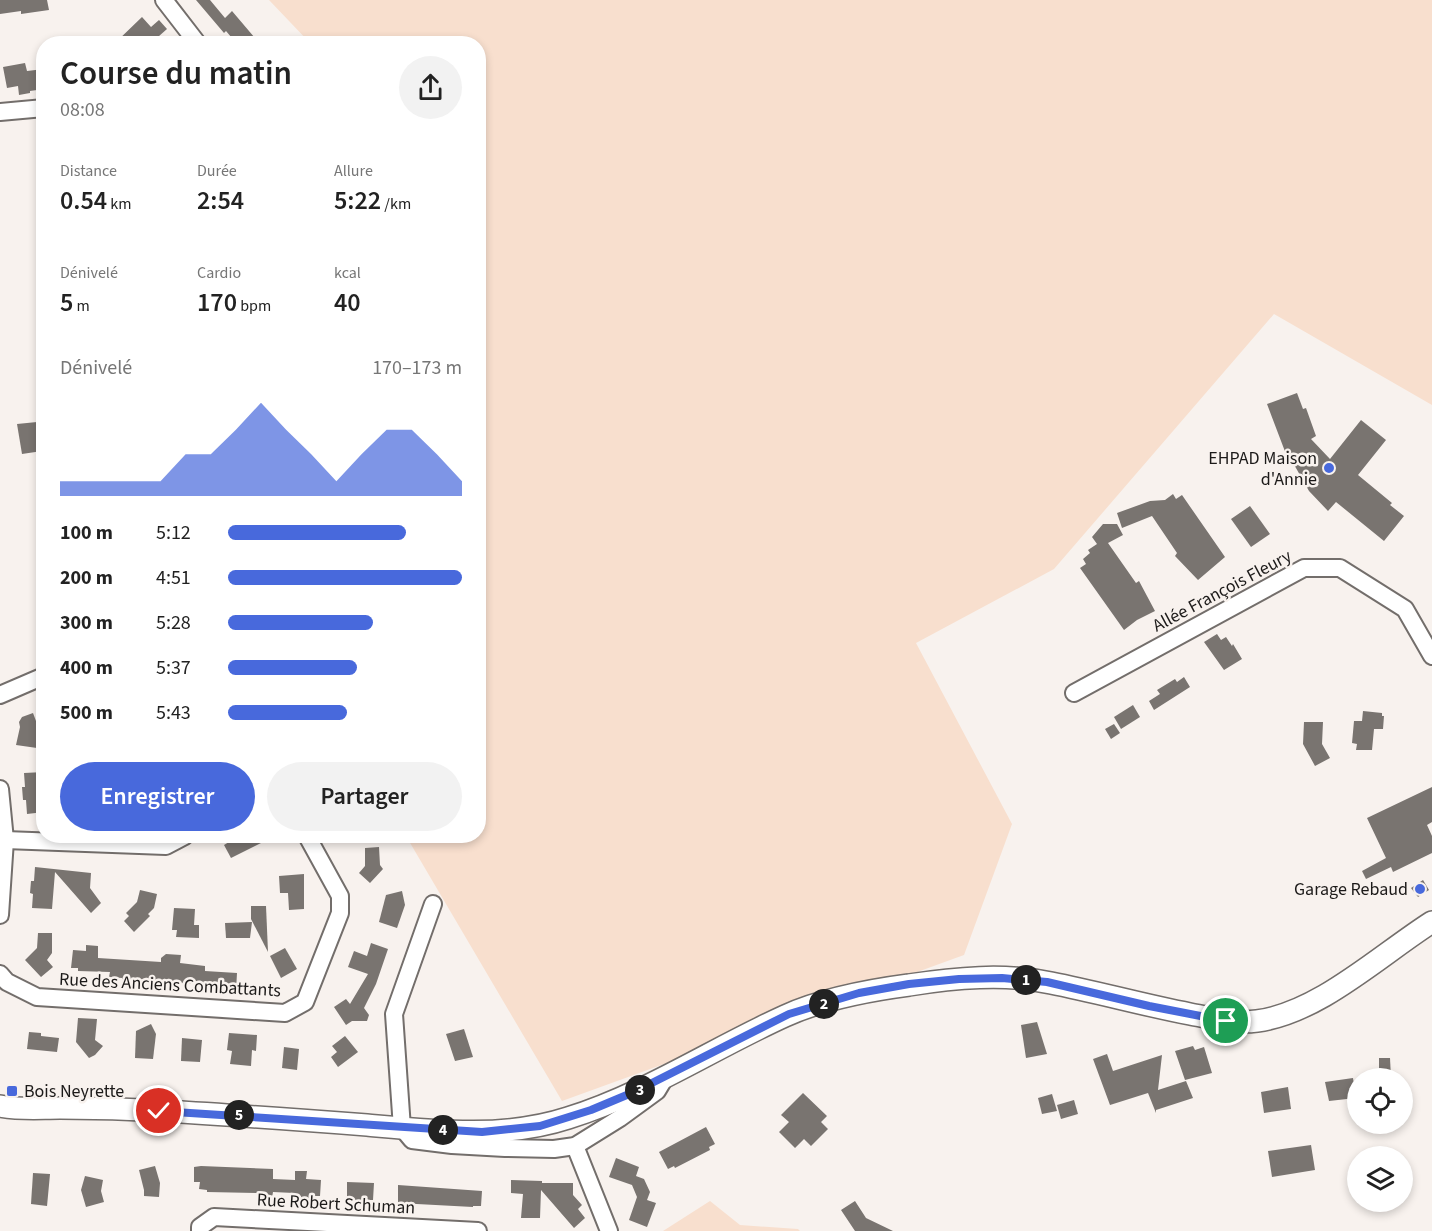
<!DOCTYPE html>
<html lang="fr">
<head>
<meta charset="utf-8">
<style>
  :root { --surface:#fff; --page:#f2f2f2; --text:#222; --muted:#767676; --accent:#4869dc }
  body { margin:0; font-family:"Source Sans 3",sans-serif; background:var(--page); color:var(--text); height:100vh; display:flex; flex-direction:column; font-size:22px; white-space:nowrap }
  * { box-sizing:border-box; margin:0 }
  p { font-size:20px; color:var(--muted) }
  .icon { flex:none; width:33px; height:33px; fill:none; stroke:currentColor; stroke-width:2; stroke-linecap:round; stroke-linejoin:round }
  .map { position:relative; flex:1; overflow:hidden }
  .side { position:absolute; left:36px; top:36px; width:450px; height:807px; display:flex; flex-direction:column; background:var(--surface); border-radius:24px; box-shadow:0 3px 9px #0003 }
  .side>* { flex:none }
  .buttons { position:absolute; left:1347px; top:1068px; display:grid; gap:12px }
  .buttons a { display:grid; place-items:center; width:66px; height:66px; border-radius:50%; background:var(--surface); box-shadow:0 3px 9px #0003; font-size:30px }
  .pin { position:absolute; display:grid; place-items:center; width:51px; height:51px; color:#fff; margin:-26px; border:3px solid #fff; border-radius:50%; box-shadow:0 2px 6px #0007 }
  .km { position:absolute; width:30px; height:30px; margin:-15px; border-radius:50%; background:#222; color:#fff; font-size:16px; line-height:30px; text-align:center }
  .round { display:grid; place-items:center; flex:none; width:63px; height:63px; border-radius:32px; background:var(--page) }
  .headline { display:flex; align-items:center; justify-content:space-between; height:102px; padding:0 24px }
  h1 { font-size:33px; font-weight:600; line-height:45px }
  .figures { display:grid; grid-template-columns:repeat(3,1fr); gap:9px; height:102px; padding:6px 24px }
  .figures div { display:grid; align-content:center }
  .figures b { font-size:26px; font-weight:600 }
  .figures small { font-size:16px; font-weight:400 }
  .figures p { font-size:16px }
  .chart { height:168px; padding:12px 24px }
  .chart p { display:flex; justify-content:space-between }
  .chart svg { width:100%; height:108px; margin-top:6px; fill:var(--accent); opacity:.7 }
  .action { display:flex; gap:12px; margin-top:auto; padding:12px 24px }
  .action a { flex:1; height:69px; border-radius:36px; background:var(--accent); color:#fff; font-size:24px; font-weight:600; line-height:69px; text-align:center }
  .action a+a { background:var(--page); color:var(--text) }
  ul { padding:0 24px; list-style:none; font-size:20px }
  li { display:grid; grid-template-columns:96px 72px 1fr; align-items:center; height:45px }
  li i { height:15px; border-radius:8px; background:var(--accent) }
  .map>svg:first-child { display:block }
</style>
</head>
<body>
<div class="map">
<svg width="1432" height="1231" viewBox="0 0 1432 1231">
  <rect width="100%" height="100%" fill="#f8f2ee"/>
  <g fill="#f8dfce">
    <path d="M269,0h1163v405l-158,-91 -220,255 -138,74 96,181 -48,131 -402,146 -156,-265h72v-792l-168,-1z"/>
    <path d="M710,1201l30,24 58,4 2,2h-137z"/>
  </g>
  <g fill="#797470">
    <path d="M0,0h47l2,10 -28,4v-3l-21,3z"/>
    <path d="M196,0h14l15,18 7,-7 28,33h-23l-11,-13 -2,2z"/>
    <path d="M142,17l9,10 8,-7 8,9 -17,15h-36z"/>
    <path d="M25,63l2,8 17,-2v20l-14,2v2l-11,2 -1,-9 -11,2 -4,-21z"/>
    <path d="M1297,393l6,16 3,-1 10,28 -5,3 19,20 31,-39 25,20 -28,35 34,28 -2,2 14,11 -20,25 -48,-39 -8,9 -19,-20 -17,-30 -3,1 -22,-58z"/>
    <path d="M37,422l5,29 -20,3 -5,-30z"/>
    <path d="M1173,494l3,5 6,-4 43,62 -27,23 -23,-24 2,-3 -25,-37 -30,12 -5,-15 33,-12 15,-1z"/>
    <path d="M1250,506l20,28 -19,13 -20,-28z"/>
    <path d="M1103,524h14l6,11 -15,8 28,40 3,-2 16,30 -18,9 -13,10 -44,-62 6,-4 -3,-5 7,-6 -2,-3 9,-6 -5,-7z"/>
    <path d="M1217,634l4,6 5,-3 6,9 1,-2 9,15 -18,11 -20,-28z"/>
    <path d="M1184,677l6,10 -36,23 -5,-9 11,-7 -3,-4 18,-11 2,3z"/>
    <path d="M1133,705l7,12 -19,12 -7,-12z"/>
    <path d="M1363,711l19,2v3h2l-1,13h-9l-2,21h-16l1,-6 -5,-1 2,-22h8z"/>
    <path d="M33,713l3,8 8,2v26l-28,-4 4,-18 -1,-5 3,-5z"/>
    <path d="M1304,722h19l-1,22 8,14 -15,8 -12,-22z"/>
    <path d="M1114,724l6,9 -9,6 -6,-10z"/>
    <path d="M44,772v40l-17,2 -1,-14h-3l-1,-13h3l-1,-14z"/>
    <path d="M1432,787v35l-5,3 5,11v17l-39,19 -2,-5 -25,12 -4,-8 24,-13 -19,-40z"/>
    <path d="M239,836h36l-44,22 -7,-13z"/>
    <path d="M379,847l1,18 3,4 -13,14 -11,-10 6,-7v-18z"/>
    <path d="M35,867l56,6 -1,15 11,15 -10,10 -36,-41 -3,37 -20,-1 1,-14 -3,-1 1,-12h3z"/>
    <path d="M304,874v35l-15,1 -1,-17h-8l-1,-17z"/>
    <path d="M1423,880l6,10 -11,7 -7,-9z"/>
    <path d="M140,890l17,4 -3,14 -6,6 2,2 -16,16 -10,-11 5,-5 -3,-3 11,-11z"/>
    <path d="M402,891l3,14 -8,23 -18,-6 7,-27z"/>
    <path d="M251,906h15l2,46 -17,-33z"/>
    <path d="M174,908l21,1 -1,16h5v13l-23,-1 1,-7h-5z"/>
    <path d="M252,922l-2,16h-24l-1,-15z"/>
    <path d="M38,933h14v20l-5,7 6,7 -12,10 -16,-17 12,-12z"/>
    <path d="M371,943l17,6 -12,35 -12,24 5,7 -2,6h-15l-6,4 -12,-18 12,-8 4,5 18,-30 -20,-7 6,-16 13,5z"/>
    <path d="M86,945l12,1v12l63,4v-4l5,-4 15,1 -1,8 25,3v5l32,2 -1,18 -19,1v-2l-7,-1v-5l-31,-1h-7v-2l-37,-2v1h-13v-2l-13,-1 1,-5 -32,-1v-3h-7l2,-18 13,1z"/>
    <path d="M285,948l12,21 -16,9 -11,-22z"/>
    <path d="M78,1018l19,1 -2,21 8,6 -8,9 -6,3 -13,-16z"/>
    <path d="M1037,1022l10,32 -21,4 -5,-33z"/>
    <path d="M151,1024l5,10 -3,25 -18,-1 1,-27z"/>
    <path d="M464,1029l9,28 -18,4 -9,-27z"/>
    <path d="M29,1032l12,1v3l18,2 -2,14 -30,-3z"/>
    <path d="M229,1033l28,2 -1,16 -4,-1 -1,16 -21,-2 2,-13 -5,-1z"/>
    <path d="M345,1036l13,16 -20,15 -7,-10 6,-5 -5,-6z"/>
    <path d="M182,1038l20,2 -2,22 -19,-1z"/>
    <path d="M1193,1046l2,4 9,-3 8,26 -27,7 -10,-29z"/>
    <path d="M284,1047l15,2 -2,21 -15,-2z"/>
    <path d="M1107,1054l6,17 49,-16 -4,35 28,-9 7,17 -37,12v3l-8,-20 -38,12 -17,-46z"/>
    <path d="M1379,1058h11l1,20h-12z"/>
    <path d="M1353,1078l3,20 -27,3 -4,-19z"/>
    <path d="M1288,1087l3,22 -27,4 -3,-21z"/>
    <path d="M803,1093l24,23 -6,6 7,7 -17,17 -7,-7 -9,9 -16,-16 10,-10 -8,-7z"/>
    <path d="M1052,1094l5,17 -15,3 -4,-16z"/>
    <path d="M1074,1100l4,14 -17,5 -4,-14z"/>
    <path d="M706,1127l9,17 -6,3 1,3 -35,18 -1,-2 -6,3 -9,-17z"/>
    <path d="M1311,1145l4,25 -43,7 -4,-26z"/>
    <path d="M616,1158l23,9 -3,9 8,3 6,13 -3,8 9,3 -9,24 -18,-7 8,-23 -5,-12 -23,-8z"/>
    <path d="M155,1166l5,17 -1,14 -15,-1v-6l-5,-20z"/>
    <path d="M201,1166l72,3v10l22,1v-9h12l-1,8 15,1 -1,16h-7v3h-12v-3l-7,-1v-2l-21,-1 -1,6 -12,-1v-4l-53,-1v-2l-8,-1 1,-7h-6v-15z"/>
    <path d="M33,1173l17,1 -3,32 -16,-2z"/>
    <path d="M85,1176l18,4 -2,11 3,11 -18,5 -5,-17z"/>
    <path d="M511,1180l31,1v2h31v12l9,10 -4,4 7,9 -11,10 -33,-38 -1,28h-19l2,-24 -12,-1z"/>
    <path d="M347,1182l27,1 -1,17h-7v2h-12v-3h-7z"/>
    <path d="M398,1185l84,6 -1,15h-8v1l-75,-4z"/>
    <path d="M855,1201l11,17 27,13h-38l-14,-21z"/>
  </g>
  <g fill="none" stroke-linecap="round" stroke-linejoin="round">
    <defs>
      <g id="minor">
        <path d="M164,0l34,44"/>
        <path d="M0,112l44,-4"/>
        <path d="M1074,693l230,-125h36l65,41 27,47"/>
        <path d="M0,695l44,-19"/>
        <path d="M0,789l5,51 -5,75"/>
        <path d="M5,840l161,6 19,-10"/>
        <path d="M433,904l-39,110 8,114 10,12 40,5 53,3 49,1 21,-3 45,-28 37,-27 6,-10"/>
        <path d="M0,974l7,8 30,15 248,16 20,-11 35,-89v-17l-33,-60"/>
        <path d="M575,1146l34,85"/>
        <path d="M200,1231v-4l14,-10 264,14"/>
      </g>
      <path id="major" d="M0,1106c20,4 40,2 60,2 35,0 70,1 105,3 67,4 135,9 202,14 66,6 137,14 201,-7 77,-24 144,-69 217,-102 35,-16 86,-26 124,-31 45,-7 96,-12 142,-2 46,9 92,22 139,31 22,4 44,10 67,7 62,-8 123,-66 175,-99"/>
    </defs>
    <use href="#minor" stroke="#736e6b" stroke-width="20"/>
    <use href="#major" stroke="#736e6b" stroke-width="24"/>
    <use href="#minor" stroke="#fff" stroke-width="16"/>
    <use href="#major" stroke="#fff" stroke-width="21"/>
  </g>
  <g fill="none" stroke-linecap="round" stroke-linejoin="round">
    <defs>
      <path id="route" d="M159,1111l323,21 58,-6 51,-16 43,-18 155,-78 70,-21 50,-9 50,-5 43,-1 45,4 102,24 77,15"/>
    </defs>
    <use href="#route" stroke="#fff" stroke-width="12"/>
    <use href="#route" stroke="#4869dc" stroke-width="8"/>
  </g>
  <g fill="#4869dc" stroke="#f8f2ee" stroke-width="2">
    <circle cx="1329" cy="468" r="6"/>
    <circle cx="1420" cy="889" r="6"/>
    <rect x="6" y="1085" width="12" height="12" rx="3"/>
  </g>
  <g text-anchor="middle" dominant-baseline="central" stroke-width="5" stroke-linejoin="round" paint-order="stroke">
    <g font-size="18" fill="#1c1a19" stroke="#f8f2ee" text-anchor="end">
      <text x="1317" y="458">EHPAD Maison<tspan x="1317" dy="21">d'Annie</tspan></text>
      <text x="1408" y="889">Garage Rebaud</text>
      <text x="24" y="1091" text-anchor="start">Bois Neyrette</text>
    </g>
    <g font-size="18" fill="#1c1a19" stroke="#f8f2ee">
      <text transform="translate(1222 591) rotate(-28)">Allée François Fleury</text>
      <text transform="translate(170 985) rotate(3)">Rue des Anciens Combattants</text>
      <text transform="translate(336 1204) rotate(3)">Rue Robert Schuman</text>
    </g>
  </g>
</svg>
<div class="buttons">
<a><svg class="icon" aria-label="locate" viewBox="0 0 24 24"><circle cx="12" cy="12" r="6"/><path d="M12 2v4M12 18v4M2 12h4M18 12h4"/></svg></a>
<a><svg class="icon" aria-label="layers" viewBox="0 0 24 24"><path d="M12 4l9 5-9 5-9-5zM3 14l9 5 9-5"/></svg></a>
</div>
<div class="pin" style="left:1226px;top:1021px;background:#1e9e55"><svg class="icon" aria-label="arrive" viewBox="0 0 24 24"><path d="M6 21V4h12l-3 4 3 4H6"/></svg></div>
<div class="pin" style="left:159px;top:1111px;background:#d93025"><svg class="icon" aria-label="check" viewBox="0 0 24 24"><path d="M5 12l5 5 9-10"/></svg></div>
<b class="km" style="left:1026px;top:980px">1</b>
<b class="km" style="left:824px;top:1004px">2</b>
<b class="km" style="left:640px;top:1090px">3</b>
<b class="km" style="left:443px;top:1130px">4</b>
<b class="km" style="left:239px;top:1115px">5</b>
<section class="side">
<div class="headline"><div><h1>Course du matin</h1><p>08:08</p></div><a class="round"><svg class="icon" aria-label="share" viewBox="0 0 24 24"><path d="M12 15V3M7 8l5-5 5 5M5 13v7h14v-7"/></svg></a></div>
<div class="figures">
<div><p>Distance</p><b>0.54<small> km</small></b></div>
<div><p>Durée</p><b>2:54</b></div>
<div><p>Allure</p><b>5:22<small> /km</small></b></div>
</div>
<div class="figures">
<div><p>Dénivelé</p><b>5<small> m</small></b></div>
<div><p>Cardio</p><b>170<small> bpm</small></b></div>
<div><p>kcal</p><b>40</b></div>
</div>
<div class="chart"><p><span>Dénivelé</span>170–173 m</p>
<svg viewBox="0 0 160 44" preserveAspectRatio="none"><path d="M0 44V38L10 38L20 38L30 38L40 38L50 27L60 27L70 17L80 6L90 17L100 27L110 38L120 27L130 17L140 17L150 27L160 38V44z"/></svg>
</div>
<ul>
<li><b>100 m</b>5:12<i style="width:76%"></i></li>
<li><b>200 m</b>4:51<i style="width:100%"></i></li>
<li><b>300 m</b>5:28<i style="width:62%"></i></li>
<li><b>400 m</b>5:37<i style="width:55%"></i></li>
<li><b>500 m</b>5:43<i style="width:51%"></i></li>
</ul>
<div class="action"><a>Enregistrer</a><a>Partager</a></div>
</section>
</div>
</body>
</html>
